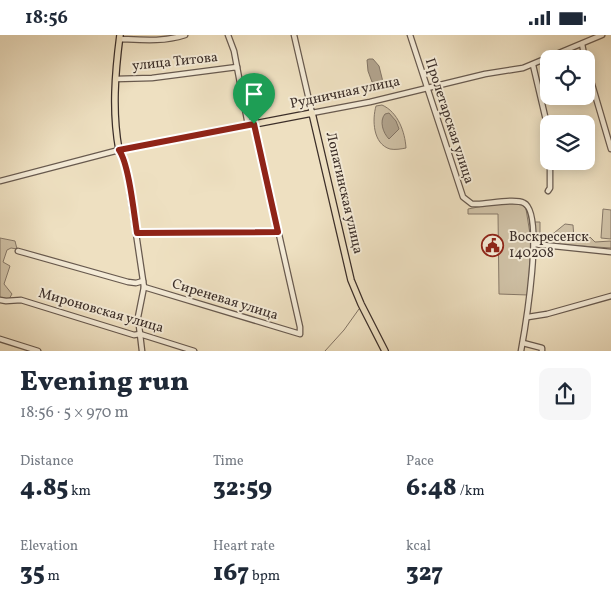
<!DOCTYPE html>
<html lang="en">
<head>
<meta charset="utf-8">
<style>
  :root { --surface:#fff; --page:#f6f6f7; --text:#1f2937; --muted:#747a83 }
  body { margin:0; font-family:Vollkorn,serif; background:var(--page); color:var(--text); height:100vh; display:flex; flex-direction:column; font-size:19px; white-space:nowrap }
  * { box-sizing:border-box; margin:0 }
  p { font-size:16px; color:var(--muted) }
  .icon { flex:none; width:28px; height:28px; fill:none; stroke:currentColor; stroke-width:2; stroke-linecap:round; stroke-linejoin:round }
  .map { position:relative; height:316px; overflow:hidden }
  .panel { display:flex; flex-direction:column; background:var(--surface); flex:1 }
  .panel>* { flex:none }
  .fabs { position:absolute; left:540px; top:15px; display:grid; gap:10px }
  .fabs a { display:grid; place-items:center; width:55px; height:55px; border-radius:10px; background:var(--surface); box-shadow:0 2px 12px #0003; font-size:25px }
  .pin { position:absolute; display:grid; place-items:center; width:42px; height:42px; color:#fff; margin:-51px -21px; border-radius:50% 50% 50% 0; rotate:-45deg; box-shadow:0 0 5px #0007 }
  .pin .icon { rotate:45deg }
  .round { display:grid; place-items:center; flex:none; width:52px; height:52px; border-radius:10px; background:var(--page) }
  .overview { display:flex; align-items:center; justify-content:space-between; height:85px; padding:0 20px }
  h1 { font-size:28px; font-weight:800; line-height:38px }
  .stats { display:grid; grid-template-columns:repeat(3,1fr); gap:8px; height:85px; padding:5px 20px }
  .stats div { display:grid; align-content:center }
  .stats b { font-size:25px; font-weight:800 }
  .stats small { font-size:14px; font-weight:400 }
  .stats p { font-size:14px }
  .status { display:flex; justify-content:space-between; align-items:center; height:35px; padding:0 25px; background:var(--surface); direction:ltr }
  .status svg { height:14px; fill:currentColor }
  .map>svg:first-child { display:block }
</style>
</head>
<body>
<div class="status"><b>18:56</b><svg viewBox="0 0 49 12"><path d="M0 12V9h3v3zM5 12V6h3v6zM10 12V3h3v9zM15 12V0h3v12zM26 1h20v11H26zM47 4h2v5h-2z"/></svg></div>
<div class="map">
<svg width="611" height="316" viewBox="0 0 611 316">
  <rect width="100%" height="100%" fill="#eee0c1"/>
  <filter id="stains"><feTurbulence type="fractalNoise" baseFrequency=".004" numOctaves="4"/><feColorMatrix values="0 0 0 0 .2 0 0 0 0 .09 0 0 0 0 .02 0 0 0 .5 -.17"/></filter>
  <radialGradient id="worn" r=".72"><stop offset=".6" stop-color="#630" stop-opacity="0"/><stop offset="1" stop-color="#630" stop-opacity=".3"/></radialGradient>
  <g fill="#d0c2a7" stroke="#867868">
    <path d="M382,70c16,7 23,27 24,43 -5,1 -11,2 -16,1 -17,-5 -18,-29 -14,-43z"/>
    <path d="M520,168l6,6 5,31 -3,55 -29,-1 -1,-80h-30v-5l25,-5z"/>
    <path d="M603,174l8,1v29l-10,-1z"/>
    <path d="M534,187h6v14l9,1 16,-13 8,1 1,13 9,4 7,-5 5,5 16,-1v7l-59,-4 -16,-4z"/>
    <path d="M0,203l15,3 2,8 -6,-1 -4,2 -4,12 7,4 -6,18 8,10 -3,5 -9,-1z"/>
  </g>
  <g fill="#b1a38d" stroke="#827465">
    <path d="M369,24h4l6,7 4,16 -5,2 -6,-2 -4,-11 -1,-11z"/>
    <path d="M389,78l7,8 3,8 -10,10c-6,-6 -10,-18 -4,-25z"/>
  </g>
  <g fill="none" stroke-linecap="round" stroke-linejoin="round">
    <path stroke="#827465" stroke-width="1" d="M325,316l19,-21 15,-21"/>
    <defs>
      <g id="minor">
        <path d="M228,0l6,16 3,16"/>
        <path d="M294,0l18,78 58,-11 115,-28 38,-6 79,-33"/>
        <path d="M410,0l53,162 9,7h5c11,0 38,-6 47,-1 21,10 1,126 -3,148"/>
        <path d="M120,4c23,1 43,3 65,-4"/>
        <path d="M582,9l3,15"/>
        <path d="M586,29l25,85"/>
        <path d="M533,30l16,68"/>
        <path d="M116,44l36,-1 85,-11 11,58"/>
        <path d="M0,146l119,-31 4,5 4,18 17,114 -6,30 4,34"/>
        <path d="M548,156l2,-3v-27"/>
        <path d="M137,198l141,-1"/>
        <path d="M534,209l77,8"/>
        <path d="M18,216l110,31 8,1 7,-2"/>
        <path d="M144,252l156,47v-7l-46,-203"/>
        <path d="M0,265l6,1 15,-1 113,35 6,-1 54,17"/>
        <path d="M528,282l19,-3 64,-18"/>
        <path d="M0,304l38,12"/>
        <path d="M523,308l19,5v3"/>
      </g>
      <path id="major" d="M120,0c-5,38 -8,77 -1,115l193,-37 39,167 10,24 24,47"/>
    </defs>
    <use href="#minor" stroke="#685a4f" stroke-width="7"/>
    <use href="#major" stroke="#3b2e29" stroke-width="8"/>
    <use href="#minor" stroke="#f4ebd7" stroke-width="4.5"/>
    <use href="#major" stroke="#eee0c1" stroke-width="5.5"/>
  </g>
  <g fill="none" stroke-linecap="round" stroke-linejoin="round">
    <defs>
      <path id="route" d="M254,89l24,108 -141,1c-3,-19 -8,-69 -18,-83z"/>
    </defs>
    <use href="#route" stroke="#fff" stroke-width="10"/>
    <use href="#route" stroke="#8f2418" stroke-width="6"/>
  </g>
  <defs>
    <symbol id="civic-ring" viewBox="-11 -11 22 22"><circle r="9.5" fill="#f4ebd7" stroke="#8f2418" stroke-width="1.5"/><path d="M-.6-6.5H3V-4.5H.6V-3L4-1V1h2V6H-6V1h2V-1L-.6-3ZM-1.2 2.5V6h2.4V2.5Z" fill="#8f2418"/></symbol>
  </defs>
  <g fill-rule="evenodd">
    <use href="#civic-ring" x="480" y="198" width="25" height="25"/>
  </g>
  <g text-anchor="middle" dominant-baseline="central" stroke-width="4" stroke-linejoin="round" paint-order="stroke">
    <g font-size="14" fill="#3b2e29" stroke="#f4ebd7">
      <text transform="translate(175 27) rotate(-6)">улица Титова</text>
      <text transform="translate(345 58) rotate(-12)">Рудничная улица</text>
      <text transform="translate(449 86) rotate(72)">Пролетарская улица</text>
      <text transform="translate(344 158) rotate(77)">Лопатинская улица</text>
      <text transform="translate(225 265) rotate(17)">Сиреневая улица</text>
      <text transform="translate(101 276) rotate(16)">Мироновская улица</text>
    </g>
    <g font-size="14" fill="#3b2e29" stroke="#f4ebd7" text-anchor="start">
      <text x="509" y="202">Воскресенск<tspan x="509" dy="16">140208</tspan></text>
    </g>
  </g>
  <rect width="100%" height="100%" filter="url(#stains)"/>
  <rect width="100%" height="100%" fill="url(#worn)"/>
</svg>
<div class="fabs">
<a><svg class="icon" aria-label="locate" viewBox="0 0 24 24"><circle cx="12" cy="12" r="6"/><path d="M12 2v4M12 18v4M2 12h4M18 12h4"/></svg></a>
<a><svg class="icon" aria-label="layers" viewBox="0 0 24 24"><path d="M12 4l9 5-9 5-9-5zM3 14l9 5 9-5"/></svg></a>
</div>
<div class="pin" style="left:254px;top:89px;background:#1e9e55"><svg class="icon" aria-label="arrive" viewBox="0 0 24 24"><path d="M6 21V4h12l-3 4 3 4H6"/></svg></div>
</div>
<section class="panel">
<div class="overview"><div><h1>Evening run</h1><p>18:56 · 5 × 970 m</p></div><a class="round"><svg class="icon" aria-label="share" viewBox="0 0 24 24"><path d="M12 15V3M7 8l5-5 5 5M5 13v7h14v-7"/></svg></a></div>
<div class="stats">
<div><p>Distance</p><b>4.85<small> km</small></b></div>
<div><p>Time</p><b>32:59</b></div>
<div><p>Pace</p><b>6:48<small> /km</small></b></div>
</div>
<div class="stats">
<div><p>Elevation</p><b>35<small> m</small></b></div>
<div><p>Heart rate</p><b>167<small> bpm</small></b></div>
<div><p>kcal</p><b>327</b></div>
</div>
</section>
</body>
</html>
